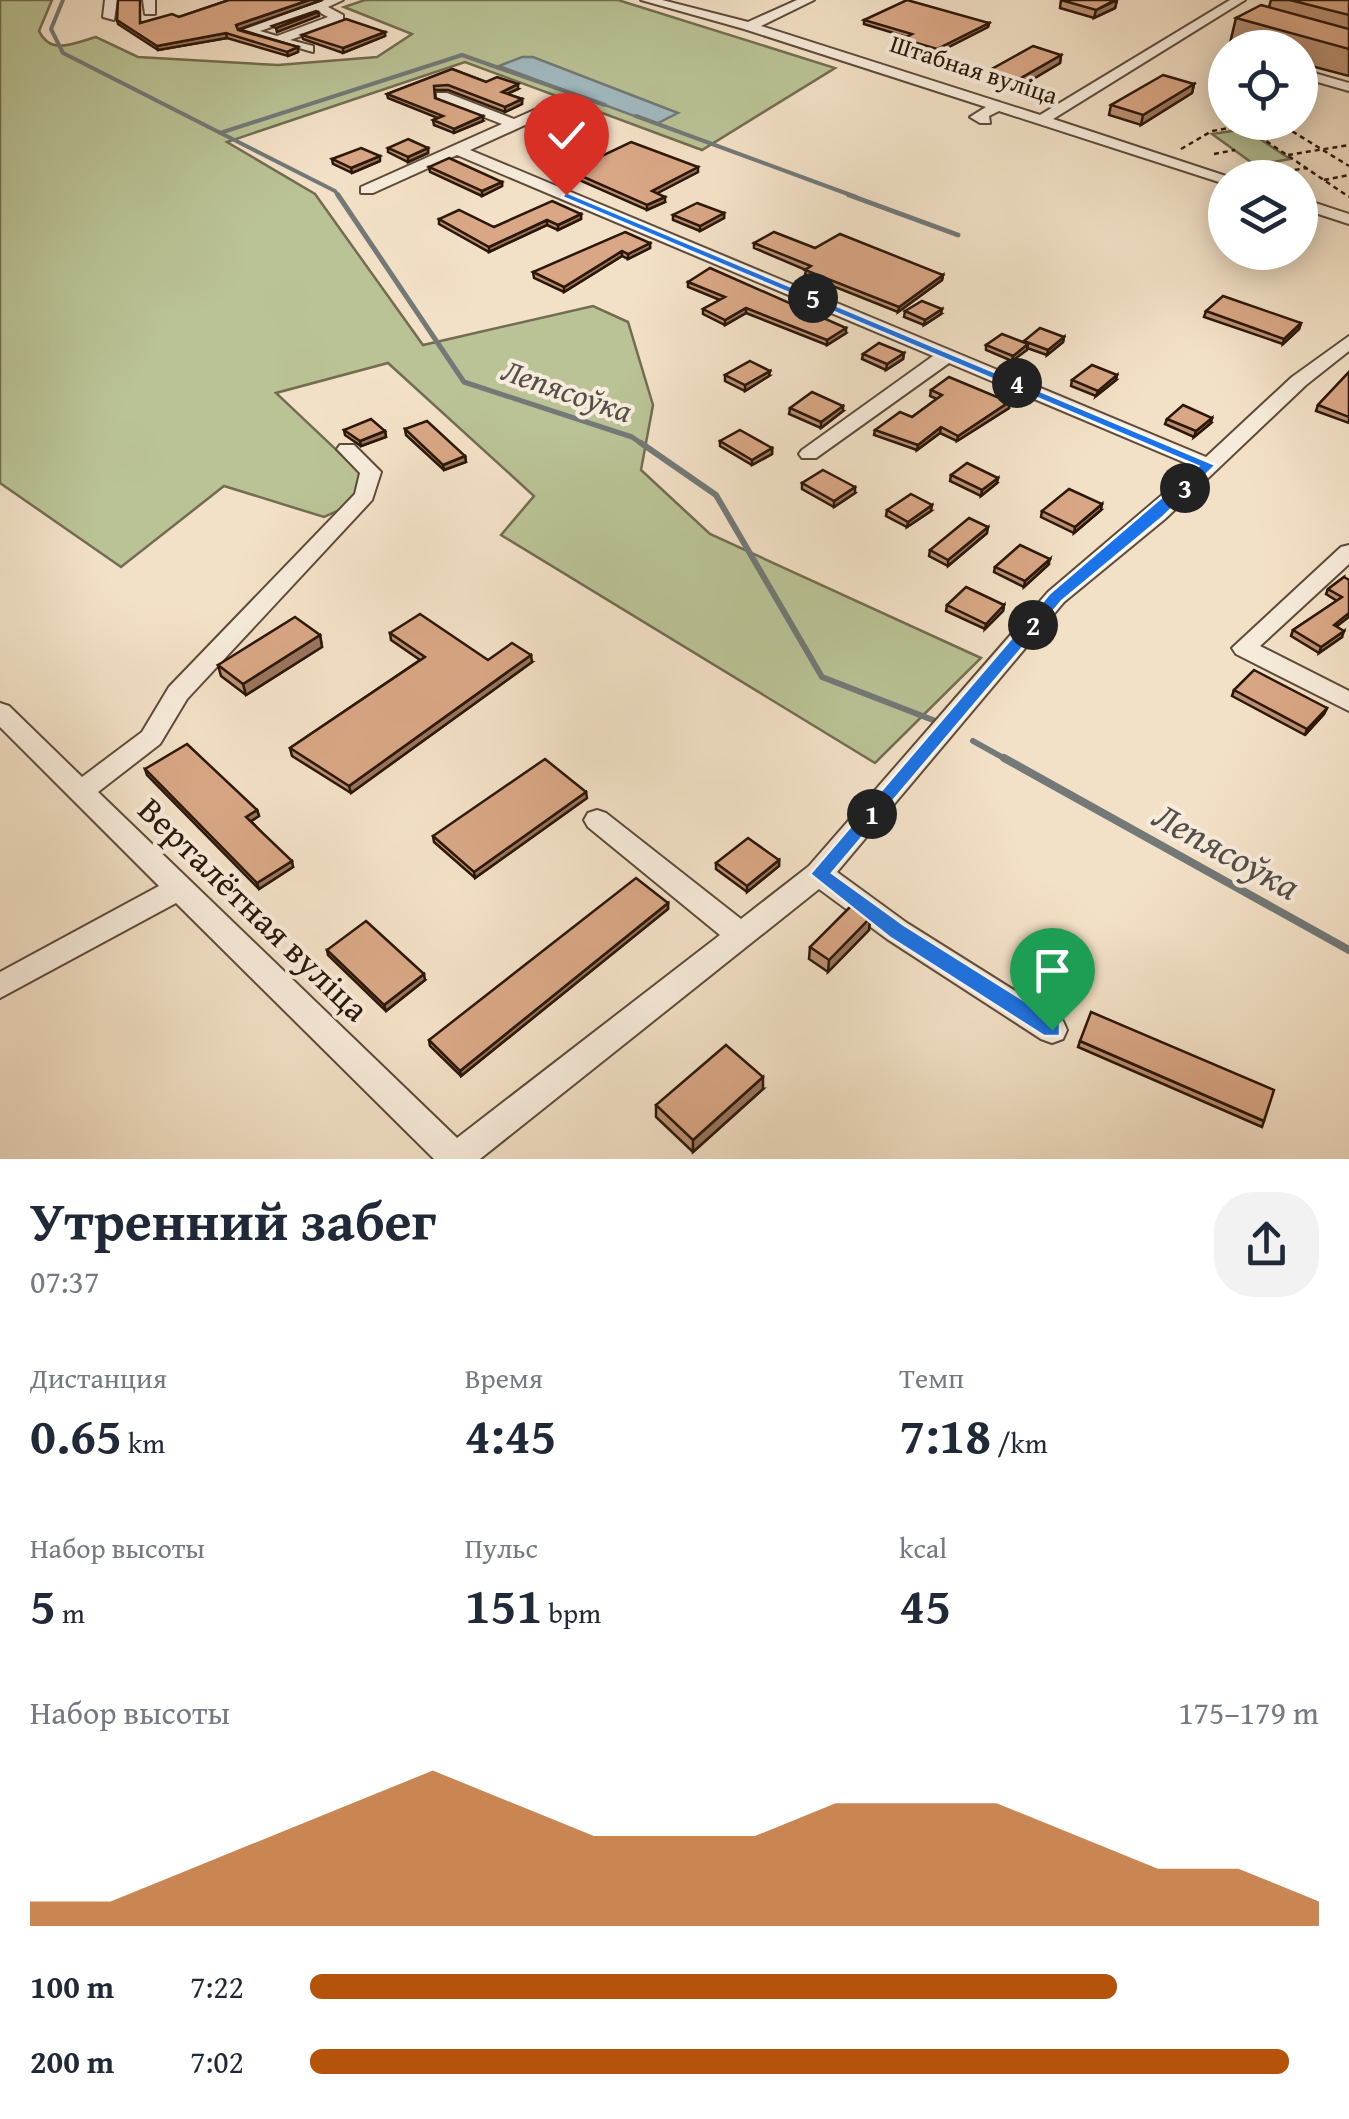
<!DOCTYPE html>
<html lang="ru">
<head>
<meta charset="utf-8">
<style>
  :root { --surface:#fff; --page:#f2f2f3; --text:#1f2937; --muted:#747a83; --accent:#b45309 }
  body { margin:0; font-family:"Gentium Book Plus",serif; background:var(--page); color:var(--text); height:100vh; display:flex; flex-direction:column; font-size:38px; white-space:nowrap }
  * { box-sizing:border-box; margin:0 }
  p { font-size:32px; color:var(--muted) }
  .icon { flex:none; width:55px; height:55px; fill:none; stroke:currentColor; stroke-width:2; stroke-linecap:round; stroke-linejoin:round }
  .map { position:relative; height:1159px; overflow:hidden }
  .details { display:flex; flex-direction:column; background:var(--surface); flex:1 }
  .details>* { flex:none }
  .buttons { position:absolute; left:1208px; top:30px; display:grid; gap:20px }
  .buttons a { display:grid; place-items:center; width:110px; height:110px; border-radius:50%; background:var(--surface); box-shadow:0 5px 25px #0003; font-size:50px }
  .pin { position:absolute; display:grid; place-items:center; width:85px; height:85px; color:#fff; margin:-102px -42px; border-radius:50% 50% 50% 0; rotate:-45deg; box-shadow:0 0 10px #0007 }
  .pin .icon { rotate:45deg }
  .km { position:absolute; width:50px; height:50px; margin:-25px; border-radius:50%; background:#222; color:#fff; font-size:28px; line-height:50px; text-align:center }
  .round { display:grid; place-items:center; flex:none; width:105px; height:105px; border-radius:40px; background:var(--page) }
  .headline { display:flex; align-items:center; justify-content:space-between; height:170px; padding:0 30px }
  h1 { font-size:55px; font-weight:700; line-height:75px }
  .stats { display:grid; grid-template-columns:repeat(3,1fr); gap:15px; height:170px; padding:10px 30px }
  .stats div { display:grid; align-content:center }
  .stats b { font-size:50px; font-weight:700 }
  .stats small { font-size:28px; font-weight:400 }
  .stats p { font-size:28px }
  .chart { height:280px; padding:20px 30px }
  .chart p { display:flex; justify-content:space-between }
  .chart svg { width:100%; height:180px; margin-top:10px; fill:var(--accent); opacity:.7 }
  ul { padding:0 30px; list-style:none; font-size:32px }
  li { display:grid; grid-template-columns:160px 120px 1fr; align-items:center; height:75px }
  li i { height:25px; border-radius:12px; background:var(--accent) }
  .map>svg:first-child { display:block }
</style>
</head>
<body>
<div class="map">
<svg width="1349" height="1159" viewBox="0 0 1349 1159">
  <rect width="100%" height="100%" fill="#f3e1c7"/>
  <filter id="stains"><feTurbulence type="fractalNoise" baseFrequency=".002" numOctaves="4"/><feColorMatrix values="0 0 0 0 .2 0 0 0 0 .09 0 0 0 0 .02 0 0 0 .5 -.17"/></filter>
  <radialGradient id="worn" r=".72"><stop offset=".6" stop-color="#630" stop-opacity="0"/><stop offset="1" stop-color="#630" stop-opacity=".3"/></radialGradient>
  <g fill="#bac396" stroke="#726d50" stroke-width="2.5">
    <path d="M0,0h52l-13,31c12,25 35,12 57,6l42,20 140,8 99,-8 35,-23 -68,-27 21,-7h253l217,68 -133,82 -237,-88 -238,80 88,52 108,151 170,-39 35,16 25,83 -12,65 69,64 271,124 -106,105 -374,-228 33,-39 -146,-133 -112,30 87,82 -10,29 -29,13 -100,-31 -103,81 -121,-84z"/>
    <path d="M1245,129l45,30 -35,6 -43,-31z"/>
  </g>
  <path fill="#a1bac1" stroke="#727977" stroke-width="2.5" d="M522,57h11l145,56 -22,11 -157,-58z"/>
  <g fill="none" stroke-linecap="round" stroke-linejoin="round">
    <g stroke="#727977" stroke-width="4">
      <path d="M63,0l-12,29 12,24 272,138 4,6"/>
      <path d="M636,116l220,81"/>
      <path d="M220,133l242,-78 143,50"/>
    </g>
    <g stroke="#727977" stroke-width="5">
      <path d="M338,195l126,187 168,55 13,9"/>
      <path d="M849,195l109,40"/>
    </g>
    <g stroke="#727977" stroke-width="6">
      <path d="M641,443l75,52 106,182 116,45"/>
      <path d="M973,741l36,20"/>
    </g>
    <path stroke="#727977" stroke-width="8" d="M1004,758l345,192"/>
    <defs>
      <g id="minor">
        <path d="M105,0h12l-3,20 -11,-3z"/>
        <path d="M143,0h12v14h-10z"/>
        <path d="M325,0h18l-15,7 15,8v6l-53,19 23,6v6l-73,-21zM317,11l11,6 -51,19 -17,-5z"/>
        <path d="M641,0h21l86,22 49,-22h17l-53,26 279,89 190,-115h15l-192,119 179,59h-7v6l-6,-2 -220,-71 -10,5 1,7h-10l-10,-6 16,-10 -242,-78z"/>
        <path d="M1300,69l49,14v8l-49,-14z"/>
        <path d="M437,93h10l67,26 36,-16h10v6l-90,41 736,307 86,-80 57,-41v15l-43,34 -141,134 -101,83 -227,270 70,51 156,98 4,9 -4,9 -11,4 -11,-4 -154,-100 -68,-50 -339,270h-46l-258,-256 -176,95v-26l159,-86 -159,-159v-24l9,3 73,71 60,-45 27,-45 186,-193 5,-21 -23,-24 3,-4h14l27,27 -9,28 -185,199 -27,45 -62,48 359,346 263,-203 -132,-108 -4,-7 4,-7 9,-3 9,3 135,106 68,-53 239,-274 147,-125 -246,-104 -133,95h-14l-3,-4 3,-4 131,-94 -476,-201 -84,38h-12v-6l141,-63 -65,-25z"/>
        <path d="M1300,198l49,16v10l-49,-16z"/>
        <path d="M1349,545v19l-89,82 89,45v20l-113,-57 -4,-6 109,-101z"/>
      </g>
    </defs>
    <use href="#minor" stroke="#5d4a38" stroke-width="4"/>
    <g stroke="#2b1709" stroke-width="2.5" stroke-dasharray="5 4" stroke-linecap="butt">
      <path d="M1277,122l72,44"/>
      <path d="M1244,126l105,71"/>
      <path d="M1181,149l31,-18 52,-9"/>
      <path d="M1214,154l21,-4"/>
      <path d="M1288,155l61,-10"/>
      <path d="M1268,174l39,-6"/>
      <path d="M1324,180l25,-5"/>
    </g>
    <use href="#minor" fill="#f7ecdb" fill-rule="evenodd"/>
  </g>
  <g fill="#bb9072" stroke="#2b1709" stroke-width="2.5">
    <path d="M229,0h93l-84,29 60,18v5l-10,4 -61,-18 -69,12 -40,-26 -1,-4 24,3 38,-6z"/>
    <path d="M1061,0h56l-2,8 -21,10 -34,-10z"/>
    <path d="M1271,0h78v76l-49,-13v-15h-54l-16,-5 6,-25 33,-11z"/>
    <path d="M864,20l125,3 -1,4 -51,26 -35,-10 1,-4 4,-2 -43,-13z"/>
    <path d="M385,32v4l-42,17 -40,-14 -1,-4z"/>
    <path d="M1061,55l-1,8 -42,25 -29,-9 1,-9z"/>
    <path d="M452,69l34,13 32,7 -11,5 15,5v5l-17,8 -57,-22h-14l1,8 48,23 -29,12 -20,-8 -1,-5 5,-2 -50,-20 -1,-4z"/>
    <path d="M1194,84l-2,9 -51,32 -32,-10 2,-10z"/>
    <path d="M388,148h40v5l-20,9 -20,-10z"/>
    <path d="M332,159l48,2 -28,12 -19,-9z"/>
    <path d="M429,167l73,15v4l-20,10 -52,-24z"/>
    <path d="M570,171l128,1 -41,21 8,9 -18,8 -77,-34z"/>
    <path d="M724,213v5l-24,13 -27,-11v-5z"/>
    <path d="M581,214v5l-23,11 -11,-5 -58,27 -50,-28v-5l55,8z"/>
    <path d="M650,243v5l-22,11 -6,-3 -58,36 -30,-14 -1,-6z"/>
    <path d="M754,243l61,5 128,27 -1,5 -44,32 -93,-37 1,-5 -52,-22z"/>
    <path d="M688,282l158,51 -19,12 -81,-32 -21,12 -22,-11v-5l17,-9 -32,-13z"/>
    <path d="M905,311l36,3 -17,11 -20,-8z"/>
    <path d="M1206,311l95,12 -2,6 -16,15 -79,-27z"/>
    <path d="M1064,337l-1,5 -16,13 -20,-7 -15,13 -26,-11v-5l37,-2 1,-2z"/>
    <path d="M904,353l-1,6 -17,11 -24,-11 1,-5z"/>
    <path d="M1349,372v51l-33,-12 2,-6z"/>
    <path d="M725,375l44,1 -24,15 -20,-10z"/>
    <path d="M1072,380h44l-20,16 -25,-10z"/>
    <path d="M931,390l78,12v6l-52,33 -17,-8 -23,17 -43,-15 1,-5 37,-13 25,-18 -7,-3z"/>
    <path d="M790,408l53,3 -22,17 -32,-14z"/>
    <path d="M1167,419l44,4 -17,14 -29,-13z"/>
    <path d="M405,429l60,27 1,6 -22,8 -38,-35z"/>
    <path d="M344,430l41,1 1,6 -25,9 -16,-11z"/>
    <path d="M720,441l52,7v6l-20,11 -32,-19z"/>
    <path d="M951,475l46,8 -16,13 -31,-15z"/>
    <path d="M802,483l53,10 -21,14 -32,-18z"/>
    <path d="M887,510l44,1 -24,16 -21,-11z"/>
    <path d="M1101,510l-27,23 -33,-16 1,-6z"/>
    <path d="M987,533l-39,33 -19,-10 1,-6z"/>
    <path d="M1048,565l-24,22 -30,-15 1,-5z"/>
    <path d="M1344,577l-7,50 5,10 -23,16 -28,-17 2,-6 44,-29 -11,-7 2,-5z"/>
    <path d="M947,605h57l-1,6 -18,18 -39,-18z"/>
    <path d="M390,633l98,27 44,2 -181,131 -59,-37 -2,-8 130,-88 -29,-20z"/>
    <path d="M320,635l2,12 -76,48 -25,-19 -3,-11z"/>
    <path d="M1234,690l93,18 -3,6 -19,21 -73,-39z"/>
    <path d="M145,769l112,41 2,6 -8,5 42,46 -34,22 -112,-114z"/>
    <path d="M587,798l-112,80 -41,-36 -1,-6z"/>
    <path d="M779,860v6l-32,26 -31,-23v-6z"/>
    <path d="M668,903v6l-207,167 -31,-30 -1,-6z"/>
    <path d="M870,918l-1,12 -41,42 -19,-13 1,-12z"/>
    <path d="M327,950l98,30 -39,31 -58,-56z"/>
    <path d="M1080,1041l184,80 -2,6 -184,-80z"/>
    <path d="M763,1089l-70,63 -37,-35v-12z"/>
  </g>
  <g fill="#98755d" stroke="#2b1709" stroke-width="2.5">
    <path d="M309,0h13l-85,30 -1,-5z"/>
    <path d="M1117,0l-2,8 -21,10 2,-8z"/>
    <path d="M318,12l1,4 -42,16 -1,-4z"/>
    <path d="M989,23l-1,4 -51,26v-4z"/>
    <path d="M385,32v4l-42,17v-5z"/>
    <path d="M226,33l1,5 -69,12 -1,-4z"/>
    <path d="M298,47v5l-10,4 -1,-4z"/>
    <path d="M1061,55l-1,8 -42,25 1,-9z"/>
    <path d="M518,84v5l-16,7v-4z"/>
    <path d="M1194,84l-2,9 -51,32 2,-10z"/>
    <path d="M522,99v5l-17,8v-5z"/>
    <path d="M483,116v5l-29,12v-4z"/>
    <path d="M428,148v5l-20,9v-5z"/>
    <path d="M380,156v5l-28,12 -1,-5z"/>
    <path d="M698,167v5l-46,24v-5z"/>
    <path d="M502,182v4l-20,10v-5z"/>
    <path d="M665,197v5l-18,8v-5z"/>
    <path d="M724,213v5l-24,13v-5z"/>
    <path d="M581,214v5l-23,11v-5z"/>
    <path d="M547,220v5l-58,27v-5z"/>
    <path d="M650,243v5l-22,11v-5z"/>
    <path d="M622,251v5l-58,36v-5z"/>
    <path d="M943,275l-1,5 -44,32 1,-5z"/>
    <path d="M746,308v5l-21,12v-5z"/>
    <path d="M942,309l-1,5 -17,11 1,-5z"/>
    <path d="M1301,323l-2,6 -16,15 1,-5z"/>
    <path d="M846,328v5l-19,12v-5z"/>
    <path d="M1064,337l-1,5 -16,13 1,-5z"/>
    <path d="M1028,344l-1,6 -15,11 1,-5z"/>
    <path d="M904,353l-1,6 -17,11 1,-6z"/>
    <path d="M770,371l-1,5 -24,15v-6z"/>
    <path d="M1117,375l-1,5 -20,16 2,-5z"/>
    <path d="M1009,402v6l-52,33 1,-5z"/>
    <path d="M843,406v5l-22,17v-6z"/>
    <path d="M1212,418l-1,5 -17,14 2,-6z"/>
    <path d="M941,427l-1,6 -23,17 1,-5z"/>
    <path d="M385,431l1,6 -25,9 -1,-5z"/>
    <path d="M772,448v6l-20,11v-5z"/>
    <path d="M465,456l1,6 -22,8 -1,-5z"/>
    <path d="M998,478l-1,5 -16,13 1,-6z"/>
    <path d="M855,487v6l-21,14v-6z"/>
    <path d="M1102,504l-1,6 -27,23 1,-6z"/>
    <path d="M932,505l-1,6 -24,16 1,-5z"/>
    <path d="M988,527l-1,6 -39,33v-6z"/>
    <path d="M1050,559l-2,6 -24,22 1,-6z"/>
    <path d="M1004,605l-1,6 -18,18 1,-5z"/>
    <path d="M1349,613v4l-17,13 2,-5z"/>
    <path d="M1344,631l-2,6 -23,16 2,-6z"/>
    <path d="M320,635l2,12 -76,48 -3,-11z"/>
    <path d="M531,655l1,7 -181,131 -2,-7z"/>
    <path d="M1327,708l-3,6 -19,21 2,-6z"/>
    <path d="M586,792l1,6 -112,80 -1,-6z"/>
    <path d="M257,810l2,6 -11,7 -2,-6z"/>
    <path d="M779,860v6l-32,26v-6z"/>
    <path d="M292,861l1,6 -34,22 -2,-6z"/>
    <path d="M668,903v6l-207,167 -1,-5z"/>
    <path d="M870,918l-1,12 -41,42 1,-12z"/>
    <path d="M424,974l1,6 -39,31 -2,-6z"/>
    <path d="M763,1077v12l-70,63v-12z"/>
  </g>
  <g fill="#d9a785" stroke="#2b1709" stroke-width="2.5">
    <path d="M118,0h22v23l32,-9 7,3 50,-17h80l-73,25 2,5 60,17 -11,5 -61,-19 -69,13 -40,-26z"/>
    <path d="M907,0l82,23 -52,26 -34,-10 9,-5 -48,-14z"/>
    <path d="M1061,0h54l-19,10z"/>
    <path d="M1290,0h59v15z"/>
    <path d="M1261,5l88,24v20l-113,-31z"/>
    <path d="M316,11l2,1 -42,16 -4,-2z"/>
    <path d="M346,19l39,13 -42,16 -41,-13z"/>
    <path d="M1033,46l28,9 -42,24 -29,-9z"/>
    <path d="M452,69l34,13 11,-5 21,7 -16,8 20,7 -17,8 -57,-22 -14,1 1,12 48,18 -29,13 -21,-9 10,-4 -56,-22z"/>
    <path d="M1163,75l31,9 -51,31 -32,-10z"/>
    <path d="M408,139l20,9 -20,9 -20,-9z"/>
    <path d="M631,142l67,25 -46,24 13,6 -18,8 -77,-34z"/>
    <path d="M361,148l19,8 -29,12 -19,-9z"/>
    <path d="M449,158l53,24 -20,9 -53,-24z"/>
    <path d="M552,201l29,13 -23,11 -11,-5 -58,27 -50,-28 20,-9 35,17z"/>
    <path d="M697,203l27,10 -24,13 -27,-11z"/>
    <path d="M625,232l25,11 -22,11 -6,-3 -58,36 -31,-15z"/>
    <path d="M774,232l41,16 25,-14 103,41 -44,32 -94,-37 6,-4 -57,-23z"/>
    <path d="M710,268l136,60 -19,12 -81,-32 -21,12 -22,-11 22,-12 -37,-15z"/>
    <path d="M1223,296l78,27 -17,16 -78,-28z"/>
    <path d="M922,301l20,8 -17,11 -20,-9z"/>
    <path d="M1040,328l24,9 -16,13 -24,-9z"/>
    <path d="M1002,334l26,10 -15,12 -27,-11z"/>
    <path d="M879,343l25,10 -17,11 -24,-10z"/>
    <path d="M750,361l20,10 -25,14 -20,-10z"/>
    <path d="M1092,365l25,10 -19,16 -26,-11z"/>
    <path d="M1349,372v45l-31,-12z"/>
    <path d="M949,377l60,25 -51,34 -17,-9 -23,18 -43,-15 25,-18 12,5 30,-22 -11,-5z"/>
    <path d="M812,392l31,14 -22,16 -31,-14z"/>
    <path d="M1183,405l29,13 -16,13 -29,-12z"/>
    <path d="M371,419l14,12 -25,10 -16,-11z"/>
    <path d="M427,421l38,35 -22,9 -38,-36z"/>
    <path d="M740,430l32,18 -20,12 -32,-19z"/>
    <path d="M967,463l31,15 -16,12 -31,-15z"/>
    <path d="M823,470l32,17 -21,14 -32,-18z"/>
    <path d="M1069,489l33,15 -27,23 -33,-16z"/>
    <path d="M911,494l21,11 -24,17 -21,-12z"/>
    <path d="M969,518l19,9 -40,33 -18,-10z"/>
    <path d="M1020,545l30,14 -25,22 -30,-14z"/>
    <path d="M1344,577l5,3v33l-15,12 10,6 -23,16 -28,-17 49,-33 -14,-8z"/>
    <path d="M966,587l38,18 -18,19 -39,-19z"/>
    <path d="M420,614l68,46 24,-17 19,12 -182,131 -59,-38 135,-91 -35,-24z"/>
    <path d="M295,617l25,18 -77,49 -25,-19z"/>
    <path d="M1254,670l73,38 -20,21 -73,-39z"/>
    <path d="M187,744l70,66 -11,7 46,44 -35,22 -112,-114z"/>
    <path d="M545,759l41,33 -112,80 -41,-36z"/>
    <path d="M748,838l31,22 -32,26 -31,-23z"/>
    <path d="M636,878l32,25 -208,168 -31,-31z"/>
    <path d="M852,905l18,13 -41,42 -19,-13z"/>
    <path d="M366,921l58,53 -40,31 -57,-55z"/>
    <path d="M1091,1012l183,78 -10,31 -184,-80z"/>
    <path d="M726,1045l37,32 -70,63 -37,-35z"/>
  </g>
  <path fill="#1a73e8" stroke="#fff" stroke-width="2.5" d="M566,192l650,273 -53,52 -101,84 -230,272 72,52 156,98v13h-16l-155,-99 -79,-63 240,-281 148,-127 -636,-269z"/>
  <g text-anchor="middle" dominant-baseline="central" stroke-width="8" stroke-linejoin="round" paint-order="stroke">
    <g font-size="25" fill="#2b1709" stroke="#f7ecdb">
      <text transform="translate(974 69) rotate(18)">Штабная вуліца</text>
    </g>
    <g font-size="32" font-style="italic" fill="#545049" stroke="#f7ecdb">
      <text transform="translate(567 390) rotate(19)">Лепясоўка</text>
    </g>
    <g font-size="35" fill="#2b1709" stroke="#f7ecdb">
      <text transform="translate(254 909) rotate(44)">Верталётная вуліца</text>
    </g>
    <g font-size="38" font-style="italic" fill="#545049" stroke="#f7ecdb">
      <text transform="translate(1227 850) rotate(29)">Лепясоўка</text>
    </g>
  </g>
  <rect width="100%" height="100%" filter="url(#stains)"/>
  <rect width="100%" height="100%" fill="url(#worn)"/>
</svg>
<div class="buttons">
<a><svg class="icon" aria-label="locate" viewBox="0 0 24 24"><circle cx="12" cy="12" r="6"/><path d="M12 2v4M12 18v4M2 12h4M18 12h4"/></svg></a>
<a><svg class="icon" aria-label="layers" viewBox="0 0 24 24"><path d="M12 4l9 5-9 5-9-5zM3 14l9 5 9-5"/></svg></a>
</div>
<div class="pin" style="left:1052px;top:1030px;background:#1e9e55"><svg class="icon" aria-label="arrive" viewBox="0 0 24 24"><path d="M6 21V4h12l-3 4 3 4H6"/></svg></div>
<div class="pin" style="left:566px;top:195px;background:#d93025"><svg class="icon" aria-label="check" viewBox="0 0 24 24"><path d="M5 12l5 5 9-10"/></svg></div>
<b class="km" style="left:872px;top:814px">1</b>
<b class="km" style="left:1033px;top:625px">2</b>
<b class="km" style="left:1185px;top:488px">3</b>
<b class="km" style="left:1017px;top:383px">4</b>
<b class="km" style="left:813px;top:298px">5</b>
</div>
<section class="details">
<div class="headline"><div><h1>Утренний забег</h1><p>07:37</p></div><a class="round"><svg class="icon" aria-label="share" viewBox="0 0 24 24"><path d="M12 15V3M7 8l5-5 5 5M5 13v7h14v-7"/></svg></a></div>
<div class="stats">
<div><p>Дистанция</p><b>0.65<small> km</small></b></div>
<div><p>Время</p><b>4:45</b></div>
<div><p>Темп</p><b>7:18<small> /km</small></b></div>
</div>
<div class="stats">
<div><p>Набор высоты</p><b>5<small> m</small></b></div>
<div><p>Пульс</p><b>151<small> bpm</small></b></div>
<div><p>kcal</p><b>45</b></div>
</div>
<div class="chart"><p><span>Набор высоты</span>175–179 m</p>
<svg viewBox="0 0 160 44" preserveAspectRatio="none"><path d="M0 44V38L10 38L20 30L30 22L40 14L50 6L60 14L70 22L80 22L90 22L100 14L110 14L120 14L130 22L140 30L150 30L160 38V44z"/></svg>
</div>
<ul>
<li><b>100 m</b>7:22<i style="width:80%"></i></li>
<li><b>200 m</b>7:02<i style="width:97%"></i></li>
</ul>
</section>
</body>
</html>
